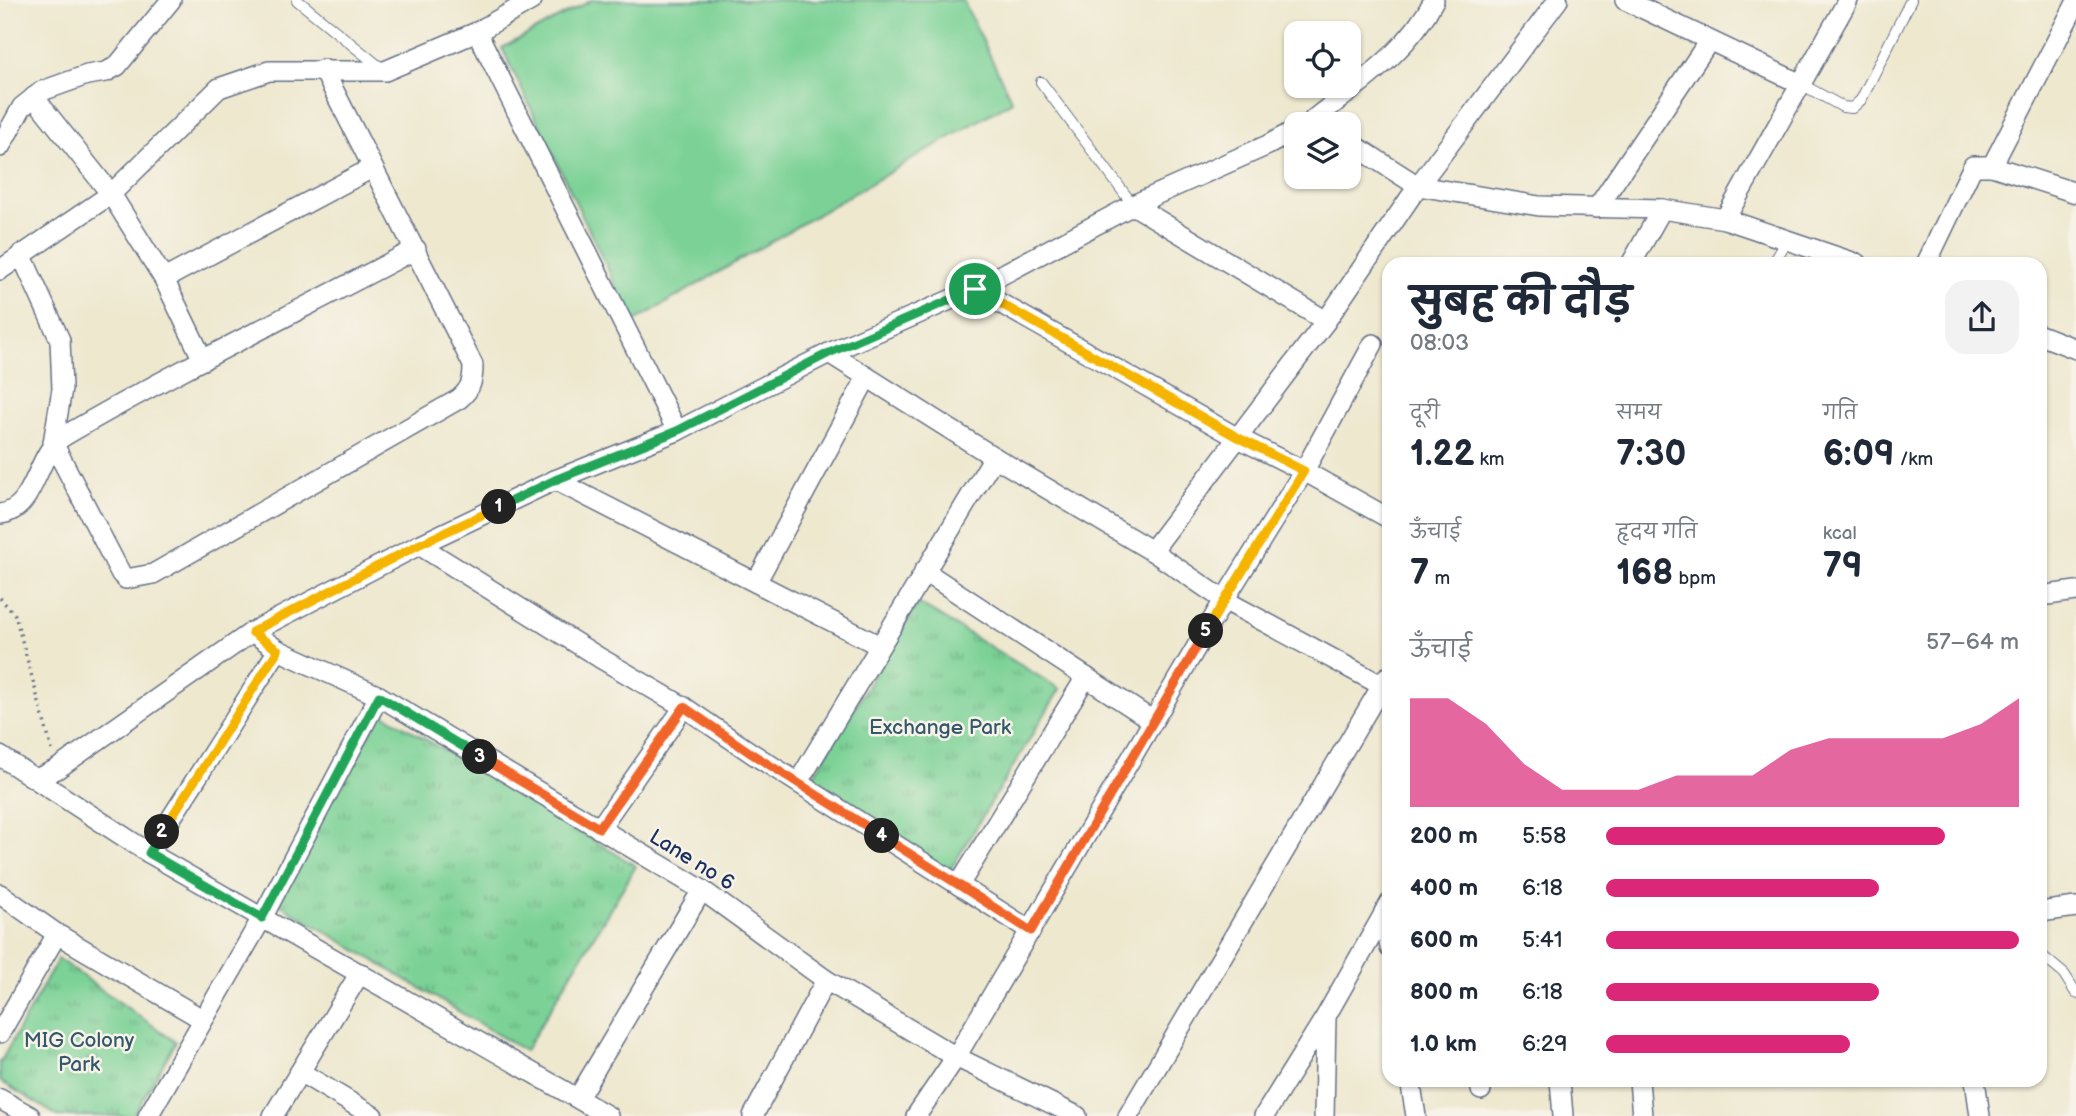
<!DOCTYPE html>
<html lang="hi">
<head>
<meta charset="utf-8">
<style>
  :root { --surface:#fff; --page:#f2f2f3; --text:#1f2937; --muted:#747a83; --accent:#db2777 }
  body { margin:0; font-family:"Balsamiq Sans","Playpen Sans Deva",sans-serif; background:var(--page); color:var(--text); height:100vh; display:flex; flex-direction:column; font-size:26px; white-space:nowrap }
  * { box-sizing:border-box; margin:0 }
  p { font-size:23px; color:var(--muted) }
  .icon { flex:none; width:38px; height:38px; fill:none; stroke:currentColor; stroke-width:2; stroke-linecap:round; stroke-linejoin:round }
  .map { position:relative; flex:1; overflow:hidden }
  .panel { position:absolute; left:1382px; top:257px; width:665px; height:830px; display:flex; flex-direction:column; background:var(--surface); border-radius:21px; box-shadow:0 2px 5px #0004 }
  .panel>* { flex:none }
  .tools { position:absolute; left:1284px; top:21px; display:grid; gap:14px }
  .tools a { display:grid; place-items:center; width:77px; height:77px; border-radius:14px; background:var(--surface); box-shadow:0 2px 5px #0004; font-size:35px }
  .pin { position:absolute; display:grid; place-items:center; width:60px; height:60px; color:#fff; margin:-30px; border:4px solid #fff; border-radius:50%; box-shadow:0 2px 7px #0007 }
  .km { position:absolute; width:35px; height:35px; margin:-18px; border-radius:50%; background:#222; color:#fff; font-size:19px; line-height:35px; text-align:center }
  .round { display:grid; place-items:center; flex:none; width:74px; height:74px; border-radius:21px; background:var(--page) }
  .headline { display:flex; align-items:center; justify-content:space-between; height:119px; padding:0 28px }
  h1 { font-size:38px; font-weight:700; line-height:52px }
  .metrics { display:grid; grid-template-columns:repeat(3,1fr); gap:10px; height:119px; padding:7px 28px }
  .metrics div { display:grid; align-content:center }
  .metrics b { font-size:35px; font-weight:700 }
  .metrics small { font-size:19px; font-weight:400 }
  .metrics p { font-size:19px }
  .chart { height:196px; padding:14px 28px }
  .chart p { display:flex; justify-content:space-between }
  .chart svg { width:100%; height:126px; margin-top:7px; fill:var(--accent); opacity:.7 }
  ul { padding:0 28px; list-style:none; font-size:23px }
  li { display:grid; grid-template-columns:112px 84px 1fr; align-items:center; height:52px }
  li i { height:18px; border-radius:9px; background:var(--accent) }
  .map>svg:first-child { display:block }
</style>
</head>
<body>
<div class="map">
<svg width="2076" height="1116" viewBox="0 0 2076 1116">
  <defs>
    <pattern id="park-tufts" width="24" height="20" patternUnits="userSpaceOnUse" patternTransform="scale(1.75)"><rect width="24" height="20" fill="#7cd296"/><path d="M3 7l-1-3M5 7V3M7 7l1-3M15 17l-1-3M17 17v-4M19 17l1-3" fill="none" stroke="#65ab7e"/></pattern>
  </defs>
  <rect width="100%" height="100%" fill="#f7f3e8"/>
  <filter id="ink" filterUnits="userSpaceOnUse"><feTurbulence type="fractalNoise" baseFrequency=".0143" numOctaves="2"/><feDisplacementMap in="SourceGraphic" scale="14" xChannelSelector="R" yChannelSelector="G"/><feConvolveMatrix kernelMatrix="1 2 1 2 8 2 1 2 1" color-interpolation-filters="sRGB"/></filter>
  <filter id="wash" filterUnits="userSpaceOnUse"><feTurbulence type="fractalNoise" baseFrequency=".00686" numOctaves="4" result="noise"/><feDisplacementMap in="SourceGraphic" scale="28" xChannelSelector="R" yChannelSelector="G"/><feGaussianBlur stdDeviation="1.57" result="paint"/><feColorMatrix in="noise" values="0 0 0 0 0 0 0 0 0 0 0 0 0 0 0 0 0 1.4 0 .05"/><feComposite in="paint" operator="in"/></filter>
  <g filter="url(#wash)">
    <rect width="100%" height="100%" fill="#eee8cf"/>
    <g fill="url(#park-tufts)" stroke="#4c807a" stroke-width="2">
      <path d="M918,603l142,86 -111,183 -142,-86z"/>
      <path d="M382,713l254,153 -111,185 -254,-152z"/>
      <path d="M58,959l118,83 -43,74h-75l-58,-35v-18z"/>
    </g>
    <path fill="#7cd296" stroke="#4c807a" stroke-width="2" d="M592,0h371l49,101 -379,221 -131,-274z"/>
  </g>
  <g filter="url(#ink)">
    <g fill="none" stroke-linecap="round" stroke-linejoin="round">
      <defs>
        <g id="lane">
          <path d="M297,0l84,68"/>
          <path d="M1041,82l92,123"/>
          <path d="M1801,84l42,23 9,1 9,-8 50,-100"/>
          <path d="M1773,264l15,-25"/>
          <path d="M2040,954l24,20 12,19"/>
        </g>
        <g id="street">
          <path d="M1625,0l176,84"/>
          <path d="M477,32l200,399"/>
          <path d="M34,97l77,97 53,85 39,81"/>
          <path d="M1314,119c44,-35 94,-67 120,-119"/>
          <path d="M1349,142l69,44 121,20 123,3 63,10 133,45"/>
          <path d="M0,147l22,-40 20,-16 45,-16 19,-3 11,-6 54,-66"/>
          <path d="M1992,166l84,-163"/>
          <path d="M1133,205l193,116"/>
          <path d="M1597,208l112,-167"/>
          <path d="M1725,219l123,-219"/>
          <path d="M21,254l39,86 2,49 -9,54 68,131 5,5 27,-5 306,-175c12,-10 14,-18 14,-34l-150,-296"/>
          <path d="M1631,264l31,-55"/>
          <path d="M1926,264l47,-98h19l84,27"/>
          <path d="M0,270l111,-76 108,-106 50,-17h116l92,-39 55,-32"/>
          <path d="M164,279l208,-111"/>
          <path d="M975,289l261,148 68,34 86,48"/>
          <path d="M2040,335l36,14"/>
          <path d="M829,353l165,104 158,94 72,49 157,85 9,-1"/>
          <path d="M555,480l325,166"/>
          <path d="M0,514c37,-4 35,-61 64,-78 115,-67 235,-125 352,-187"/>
          <path d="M419,545l181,113 84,49 69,47 278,177"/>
          <path d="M1152,551l174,-230 92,-135 140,-186"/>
          <path d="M924,571l229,150"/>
          <path d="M757,581l110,-204"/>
          <path d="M2040,596l36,-5"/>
          <path d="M252,632l26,18 101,46 323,194 124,90 130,77 121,59"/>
          <path d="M0,756l149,97 459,263"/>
          <path d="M805,771l189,-314"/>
          <path d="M38,778l19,-9 195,-137 167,-87 136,-65 122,-49 152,-78 146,-64 158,-84 135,-60 29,-16"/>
          <path d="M599,829l85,-122"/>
          <path d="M149,853l129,-203"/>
          <path d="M959,885l127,-208"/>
          <path d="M0,894l57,40 145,85"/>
          <path d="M1384,912l6,36"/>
          <path d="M2040,912l36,-5"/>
          <path d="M0,1033l57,-99"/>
          <path d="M300,1072l73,44"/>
          <path d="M1410,1080l6,36"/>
          <path d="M1480,1080l1,10"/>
          <path d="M1560,1080l3,36"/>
          <path d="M1639,1080l3,36"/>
          <path d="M1975,1080l5,36"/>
          <path d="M578,1098l124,-208"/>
          <path d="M0,1099l30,17"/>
          <path d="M148,1116l114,-198 117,-222"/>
          <path d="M273,1116l87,-143"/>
          <path d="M753,1116l73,-136"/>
          <path d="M916,1116l40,-59 268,-457 80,-129 69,-127"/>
          <path d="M1128,1116l259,-439"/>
          <path d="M1264,1116l62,-100 64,-113"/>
          <path d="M1324,1116l2,-99"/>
        </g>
      </defs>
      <use href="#lane" stroke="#657086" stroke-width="12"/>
      <use href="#street" stroke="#657086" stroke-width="22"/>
      <path stroke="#657086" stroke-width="3.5" stroke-dasharray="2 5" stroke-linecap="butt" d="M0,598l15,17 37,135"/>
      <use href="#lane" stroke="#fff" stroke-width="10"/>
      <use href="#street" stroke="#fff" stroke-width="19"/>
    </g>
  </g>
  <g fill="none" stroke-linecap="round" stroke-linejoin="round" filter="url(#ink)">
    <defs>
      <path id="split-1" d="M499,507l56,-27 122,-49 152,-78 146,-64"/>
      <path id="split-2" d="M162,832l116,-182 -26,-18 166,-87 81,-38"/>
      <path id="split-3" d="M162,832l-13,21 113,65 117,-222 101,61"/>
      <path id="split-4" d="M480,757l119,71 85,-121 68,47 130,82"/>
      <path id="split-5" d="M882,836l149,95 175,-300"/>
      <path id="split-6" d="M975,289l262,148 67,34 -98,160"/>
    </defs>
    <use href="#split-1" stroke="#fff" stroke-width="14"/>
    <use href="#split-2" stroke="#fff" stroke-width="14"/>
    <use href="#split-3" stroke="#fff" stroke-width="14"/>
    <use href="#split-4" stroke="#fff" stroke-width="14"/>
    <use href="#split-5" stroke="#fff" stroke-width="14"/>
    <use href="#split-6" stroke="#fff" stroke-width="14"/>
    <use href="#split-1" stroke="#22a559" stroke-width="9"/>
    <use href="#split-2" stroke="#f5b400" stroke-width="9"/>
    <use href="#split-3" stroke="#22a559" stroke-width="9"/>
    <use href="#split-4" stroke="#f0652b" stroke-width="9"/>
    <use href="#split-5" stroke="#f0652b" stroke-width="9"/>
    <use href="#split-6" stroke="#f5b400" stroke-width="9"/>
  </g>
  <g text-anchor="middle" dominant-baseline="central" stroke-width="5" stroke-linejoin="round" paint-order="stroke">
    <g font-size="21" fill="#33586c" stroke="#f7f3e8">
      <text x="940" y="727">Exchange Park</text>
      <text x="79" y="1040">MIG Colony<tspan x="79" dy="24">Park</tspan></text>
    </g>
    <g font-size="21" fill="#1b2f5e" stroke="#f7f3e8">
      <text transform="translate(692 860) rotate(32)">Lane no 6</text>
    </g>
  </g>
</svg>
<div class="tools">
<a><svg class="icon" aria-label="locate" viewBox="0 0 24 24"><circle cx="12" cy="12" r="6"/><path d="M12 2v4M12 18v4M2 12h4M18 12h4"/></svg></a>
<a><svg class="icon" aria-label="layers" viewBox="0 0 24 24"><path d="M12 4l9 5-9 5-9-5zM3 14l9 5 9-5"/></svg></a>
</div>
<div class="pin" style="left:975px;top:289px;background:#1e9e55"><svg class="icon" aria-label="arrive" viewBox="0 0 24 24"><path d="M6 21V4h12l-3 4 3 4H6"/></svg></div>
<b class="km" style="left:499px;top:507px">1</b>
<b class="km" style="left:162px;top:832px">2</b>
<b class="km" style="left:480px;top:757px">3</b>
<b class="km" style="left:882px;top:836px">4</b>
<b class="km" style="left:1206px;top:631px">5</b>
<section class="panel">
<div class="headline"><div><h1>सुबह की दौड़</h1><p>08:03</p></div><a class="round"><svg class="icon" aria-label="share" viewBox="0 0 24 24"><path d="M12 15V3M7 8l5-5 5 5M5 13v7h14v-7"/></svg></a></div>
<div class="metrics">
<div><p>दूरी</p><b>1.22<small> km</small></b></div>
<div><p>समय</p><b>7:30</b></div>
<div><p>गति</p><b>6:09<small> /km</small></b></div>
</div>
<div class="metrics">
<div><p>ऊँचाई</p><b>7<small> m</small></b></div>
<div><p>हृदय गति</p><b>168<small> bpm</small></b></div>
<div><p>kcal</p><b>79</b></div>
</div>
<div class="chart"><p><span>ऊँचाई</span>57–64 m</p>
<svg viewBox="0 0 160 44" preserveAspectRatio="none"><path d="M0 44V6L10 6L20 15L30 29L40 38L50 38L60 38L70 33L80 33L90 33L100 24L110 20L120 20L130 20L140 20L150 15L160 6V44z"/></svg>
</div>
<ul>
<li><b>200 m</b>5:58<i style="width:82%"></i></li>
<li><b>400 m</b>6:18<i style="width:66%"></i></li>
<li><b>600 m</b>5:41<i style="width:100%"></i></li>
<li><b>800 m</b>6:18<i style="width:66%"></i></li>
<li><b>1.0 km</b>6:29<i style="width:59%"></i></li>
</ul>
</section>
</div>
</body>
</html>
